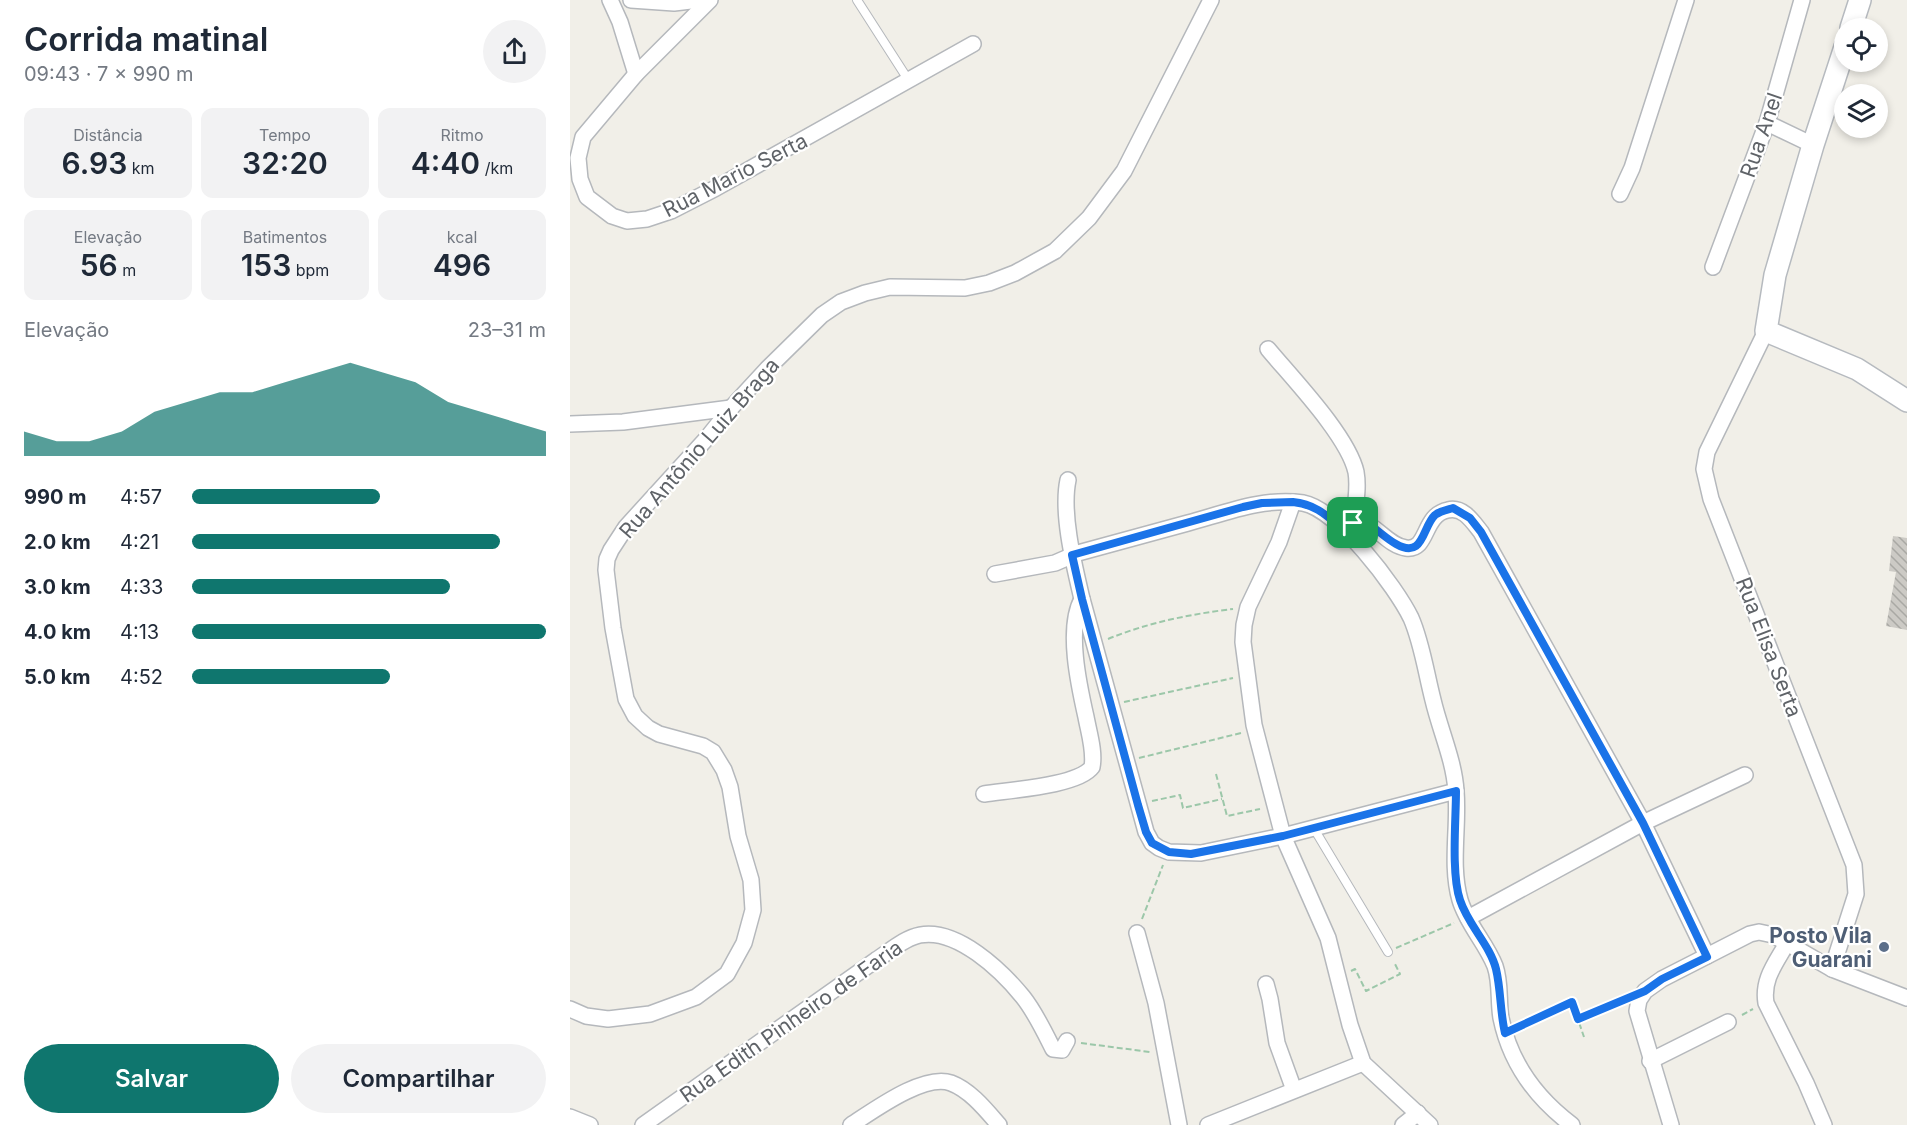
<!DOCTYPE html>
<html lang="pt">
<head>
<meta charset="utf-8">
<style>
  :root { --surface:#fff; --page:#f2f2f3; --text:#1f2937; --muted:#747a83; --accent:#0f766e }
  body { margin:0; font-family:Inter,sans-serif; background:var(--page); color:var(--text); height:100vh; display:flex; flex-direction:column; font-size:22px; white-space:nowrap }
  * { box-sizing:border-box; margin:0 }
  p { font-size:20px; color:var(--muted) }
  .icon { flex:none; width:33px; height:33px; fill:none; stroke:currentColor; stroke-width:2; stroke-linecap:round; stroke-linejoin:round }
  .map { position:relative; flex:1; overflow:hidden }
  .drawer { display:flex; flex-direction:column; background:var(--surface); width:570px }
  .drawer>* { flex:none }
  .fabs { position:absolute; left:1264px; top:18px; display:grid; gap:12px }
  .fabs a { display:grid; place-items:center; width:54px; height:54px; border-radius:50%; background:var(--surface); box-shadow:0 3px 9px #0003; font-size:30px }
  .pin { position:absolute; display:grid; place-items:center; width:51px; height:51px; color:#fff; margin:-26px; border-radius:12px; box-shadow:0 3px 9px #0006 }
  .round { display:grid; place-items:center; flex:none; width:63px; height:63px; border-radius:32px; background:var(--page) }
  .overview { display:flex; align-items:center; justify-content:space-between; height:102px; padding:0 24px }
  h1 { font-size:33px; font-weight:600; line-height:45px }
  .figures { display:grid; grid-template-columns:repeat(3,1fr); gap:9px; height:102px; padding:6px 24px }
  .figures div { display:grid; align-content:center; border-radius:12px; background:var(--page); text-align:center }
  .figures b { font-size:30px; font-weight:600 }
  .figures small { font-size:16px; font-weight:400 }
  .figures p { font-size:16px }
  .chart { height:168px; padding:12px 24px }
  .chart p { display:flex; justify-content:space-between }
  .chart svg { width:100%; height:108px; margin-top:6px; fill:var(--accent); opacity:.7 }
  .action { display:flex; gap:12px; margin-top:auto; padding:12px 24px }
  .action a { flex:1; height:69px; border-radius:36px; background:var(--accent); color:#fff; font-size:24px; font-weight:600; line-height:69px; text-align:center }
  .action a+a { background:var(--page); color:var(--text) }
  ul { padding:0 24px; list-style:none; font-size:20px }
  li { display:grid; grid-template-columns:96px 72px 1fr; align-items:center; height:45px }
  li i { height:15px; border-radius:8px; background:var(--accent) }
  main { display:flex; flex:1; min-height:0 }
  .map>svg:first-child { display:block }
</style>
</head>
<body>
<main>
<section class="drawer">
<div class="overview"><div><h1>Corrida matinal</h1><p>09:43 · 7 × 990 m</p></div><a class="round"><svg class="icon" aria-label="share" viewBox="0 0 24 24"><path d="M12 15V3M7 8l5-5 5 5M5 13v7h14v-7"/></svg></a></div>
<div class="figures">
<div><p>Distância</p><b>6.93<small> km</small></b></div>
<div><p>Tempo</p><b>32:20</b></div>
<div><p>Ritmo</p><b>4:40<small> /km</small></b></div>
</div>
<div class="figures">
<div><p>Elevação</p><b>56<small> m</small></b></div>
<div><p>Batimentos</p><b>153<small> bpm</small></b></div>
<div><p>kcal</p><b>496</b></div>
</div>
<div class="chart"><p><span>Elevação</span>23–31 m</p>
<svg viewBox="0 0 160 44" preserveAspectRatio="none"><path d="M0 44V34L10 38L20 38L30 34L40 26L50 22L60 18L70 18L80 14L90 10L100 6L110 10L120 14L130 22L140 26L150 30L160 34V44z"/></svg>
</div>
<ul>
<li><b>990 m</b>4:57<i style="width:53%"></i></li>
<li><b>2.0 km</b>4:21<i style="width:87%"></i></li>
<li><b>3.0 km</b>4:33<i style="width:73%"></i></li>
<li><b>4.0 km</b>4:13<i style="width:100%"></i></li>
<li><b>5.0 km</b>4:52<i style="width:56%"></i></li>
</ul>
<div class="action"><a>Salvar</a><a>Compartilhar</a></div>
</section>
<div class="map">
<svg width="1337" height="1125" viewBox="0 0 1337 1125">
  <defs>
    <pattern id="building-back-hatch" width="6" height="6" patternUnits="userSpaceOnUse" patternTransform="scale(1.5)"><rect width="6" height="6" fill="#cccac5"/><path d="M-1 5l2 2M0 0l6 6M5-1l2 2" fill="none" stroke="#a9a8a4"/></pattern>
  </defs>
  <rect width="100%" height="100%" fill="#f1efe8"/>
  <path fill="url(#building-back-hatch)" d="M1323,536l14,2v92l-21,-4 10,-54 -7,-1z"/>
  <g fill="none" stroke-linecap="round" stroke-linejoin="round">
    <defs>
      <g id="lane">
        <path d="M287,0l52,81"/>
        <path d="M743,827l75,125"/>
      </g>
      <g id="street">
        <path d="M40,0l10,22 16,52"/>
        <path d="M61,0l43,3 25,-3"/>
        <path d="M140,0l-74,74 -53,63 -5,21 2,21 7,18 25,19 15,5 20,-2 24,-8 45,-23 257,-144"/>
        <path d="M1197,123l46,22"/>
        <path d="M1050,194l12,-26 54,-168"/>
        <path d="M1143,267l54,-144 35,-123"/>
        <path d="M1196,331l-59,121 -3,17 7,30 143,366 2,29 -24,75"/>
        <path d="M698,349c25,30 80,87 88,123 3,17 -1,34 -3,51"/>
        <path d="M0,424l53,-2 108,-14"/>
        <path d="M498,480c-7,33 6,85 14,119"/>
        <path d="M723,502l-14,40 -31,65 -4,18 -1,17 11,83 29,111 45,102 22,87 13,38 67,62"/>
        <path d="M775,531l8,-8 8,-2c16,5 28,25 45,27 23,3 16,-33 42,-38 15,-4 25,12 33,22l162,291 64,133"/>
        <path d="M425,574l60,-11 23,-10c37,-10 73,-20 110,-30 37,-10 76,-26 115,-20 34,6 93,84 108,115 11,25 15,55 22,82 7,30 21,60 23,91 3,36 -6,74 4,109 7,24 26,43 35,66 6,17 3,35 6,52 9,44 35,80 71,107"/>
        <path d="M414,794c25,-4 94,-8 108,-27 3,-15 -3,-34 -6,-50 -7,-31 -20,-89 -4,-118l64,233 6,11 7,5 10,4 32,1 82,-17 173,-45"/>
        <path d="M898,918l175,-95 102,-48"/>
        <path d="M567,933l19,70 23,122"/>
        <path d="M1217,943c-11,20 -25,36 -21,60l40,80 18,42"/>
        <path d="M696,984l4,15 7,44 17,47"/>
        <path d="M0,1009l16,7 22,3 42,-5 46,-17 31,-23 17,-31 9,-33 -2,-30 -13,-44 -8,-49 -6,-17 -11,-18 -10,-6 -44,-12 -11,-6 -13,-12 -9,-17 -13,-71 -7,-58 1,-11 4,-9 15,-23 81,-89 24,-30 36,-39 55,-54 19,-13 24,-9 25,-6 75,1 24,-5 26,-10 40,-22 34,-33 35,-47 87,-171"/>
        <path d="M1080,1061l78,-39"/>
        <path d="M0,1117l20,8"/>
        <path d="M73,1125l233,-165c13,-8 28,-22 44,-25 37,-7 81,35 103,62 12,15 21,34 30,52l9,1 5,-9"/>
        <path d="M281,1125c22,-14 73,-52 100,-42 19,7 35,27 48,42"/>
        <path d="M638,1125l155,-62"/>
        <path d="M833,1125l15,-12"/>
        <path d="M1101,1125l-34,-114 2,-11 6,-9 17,-12 88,-45 9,-2 14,3 59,34 75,29"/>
      </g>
      <g id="secondary">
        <path d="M1281,28l9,-28"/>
        <path d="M1275,47l-32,98 -38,130 -9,56 91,38 50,32"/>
      </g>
    </defs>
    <use href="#lane" stroke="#b5b8bc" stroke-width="10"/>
    <use href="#street" stroke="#b5b8bc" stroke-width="18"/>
    <use href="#secondary" stroke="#b6babf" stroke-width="24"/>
    <g stroke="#9cc7a9" stroke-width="2" stroke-dasharray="6 3" stroke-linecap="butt">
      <path d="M538,639c39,-16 82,-25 125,-30"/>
      <path d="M554,702l109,-24"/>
      <path d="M569,758l102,-25"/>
      <path d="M646,774l11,42 33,-7"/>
      <path d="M582,801l28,-6 3,13 39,-9"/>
      <path d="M572,919l21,-54"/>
      <path d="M826,948l58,-25"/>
      <path d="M781,971l4,-2 11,22 34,-17 -6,-12"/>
      <path d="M1172,1015l11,-6"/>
      <path d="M1008,1019l47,-20"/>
      <path d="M949,1027l53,-25 12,35"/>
      <path d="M511,1043l69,9"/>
    </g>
    <use href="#lane" stroke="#fff" stroke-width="8"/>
    <use href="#street" stroke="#fff" stroke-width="15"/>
    <use href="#secondary" stroke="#fff" stroke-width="21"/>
  </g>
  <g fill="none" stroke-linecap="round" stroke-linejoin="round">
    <defs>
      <path id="route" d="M723,502c23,2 35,15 52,29 6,-6 11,-12 20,-9 11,6 20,16 31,22 28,16 26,-17 39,-29 5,-4 11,-5 18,-7l17,10 11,14 162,291 64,134 -45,22 -17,12 -67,28 -6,-17 -67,31c-5,-21 -4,-43 -9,-64 -6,-24 -28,-44 -36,-69 -9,-27 -4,-80 -4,-109l-173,45 -92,18 -22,-2 -17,-9 -6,-11 -8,-27 -56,-206 -10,-44 171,-48 19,-4z"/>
    </defs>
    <use href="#route" stroke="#fff" stroke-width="12"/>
    <use href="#route" stroke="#1a73e8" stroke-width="8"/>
  </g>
  <circle fill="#5c6f8a" stroke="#fff" stroke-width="2" cx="1314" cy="947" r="6"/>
  <g text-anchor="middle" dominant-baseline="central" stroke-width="4.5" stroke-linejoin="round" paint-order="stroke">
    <g font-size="21" fill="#5f6368" stroke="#fff">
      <text transform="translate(1191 135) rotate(-71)">Rua Anel</text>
      <text transform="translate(165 175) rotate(-27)">Rua Mario Serta</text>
      <text transform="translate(129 448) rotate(-49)">Rua Antônio Luiz Braga</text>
      <text transform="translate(1199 647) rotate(69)">Rua Elisa Serta</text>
      <text transform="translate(221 1021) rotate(-35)">Rua Edith Pinheiro de Faria</text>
    </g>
    <g font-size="21" font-weight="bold" fill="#4e5e75" stroke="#fff" text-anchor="end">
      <text x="1302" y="935">Posto Vila<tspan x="1302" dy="24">Guarani</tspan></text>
    </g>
  </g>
</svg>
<div class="fabs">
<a><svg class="icon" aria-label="locate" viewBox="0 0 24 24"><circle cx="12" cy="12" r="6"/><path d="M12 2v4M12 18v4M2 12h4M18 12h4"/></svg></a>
<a><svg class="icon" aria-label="layers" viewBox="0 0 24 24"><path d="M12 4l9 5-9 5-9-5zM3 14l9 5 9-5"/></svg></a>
</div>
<div class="pin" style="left:783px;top:523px;background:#1e9e55"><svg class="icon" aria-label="arrive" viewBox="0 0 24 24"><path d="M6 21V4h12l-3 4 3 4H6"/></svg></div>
</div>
</main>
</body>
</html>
